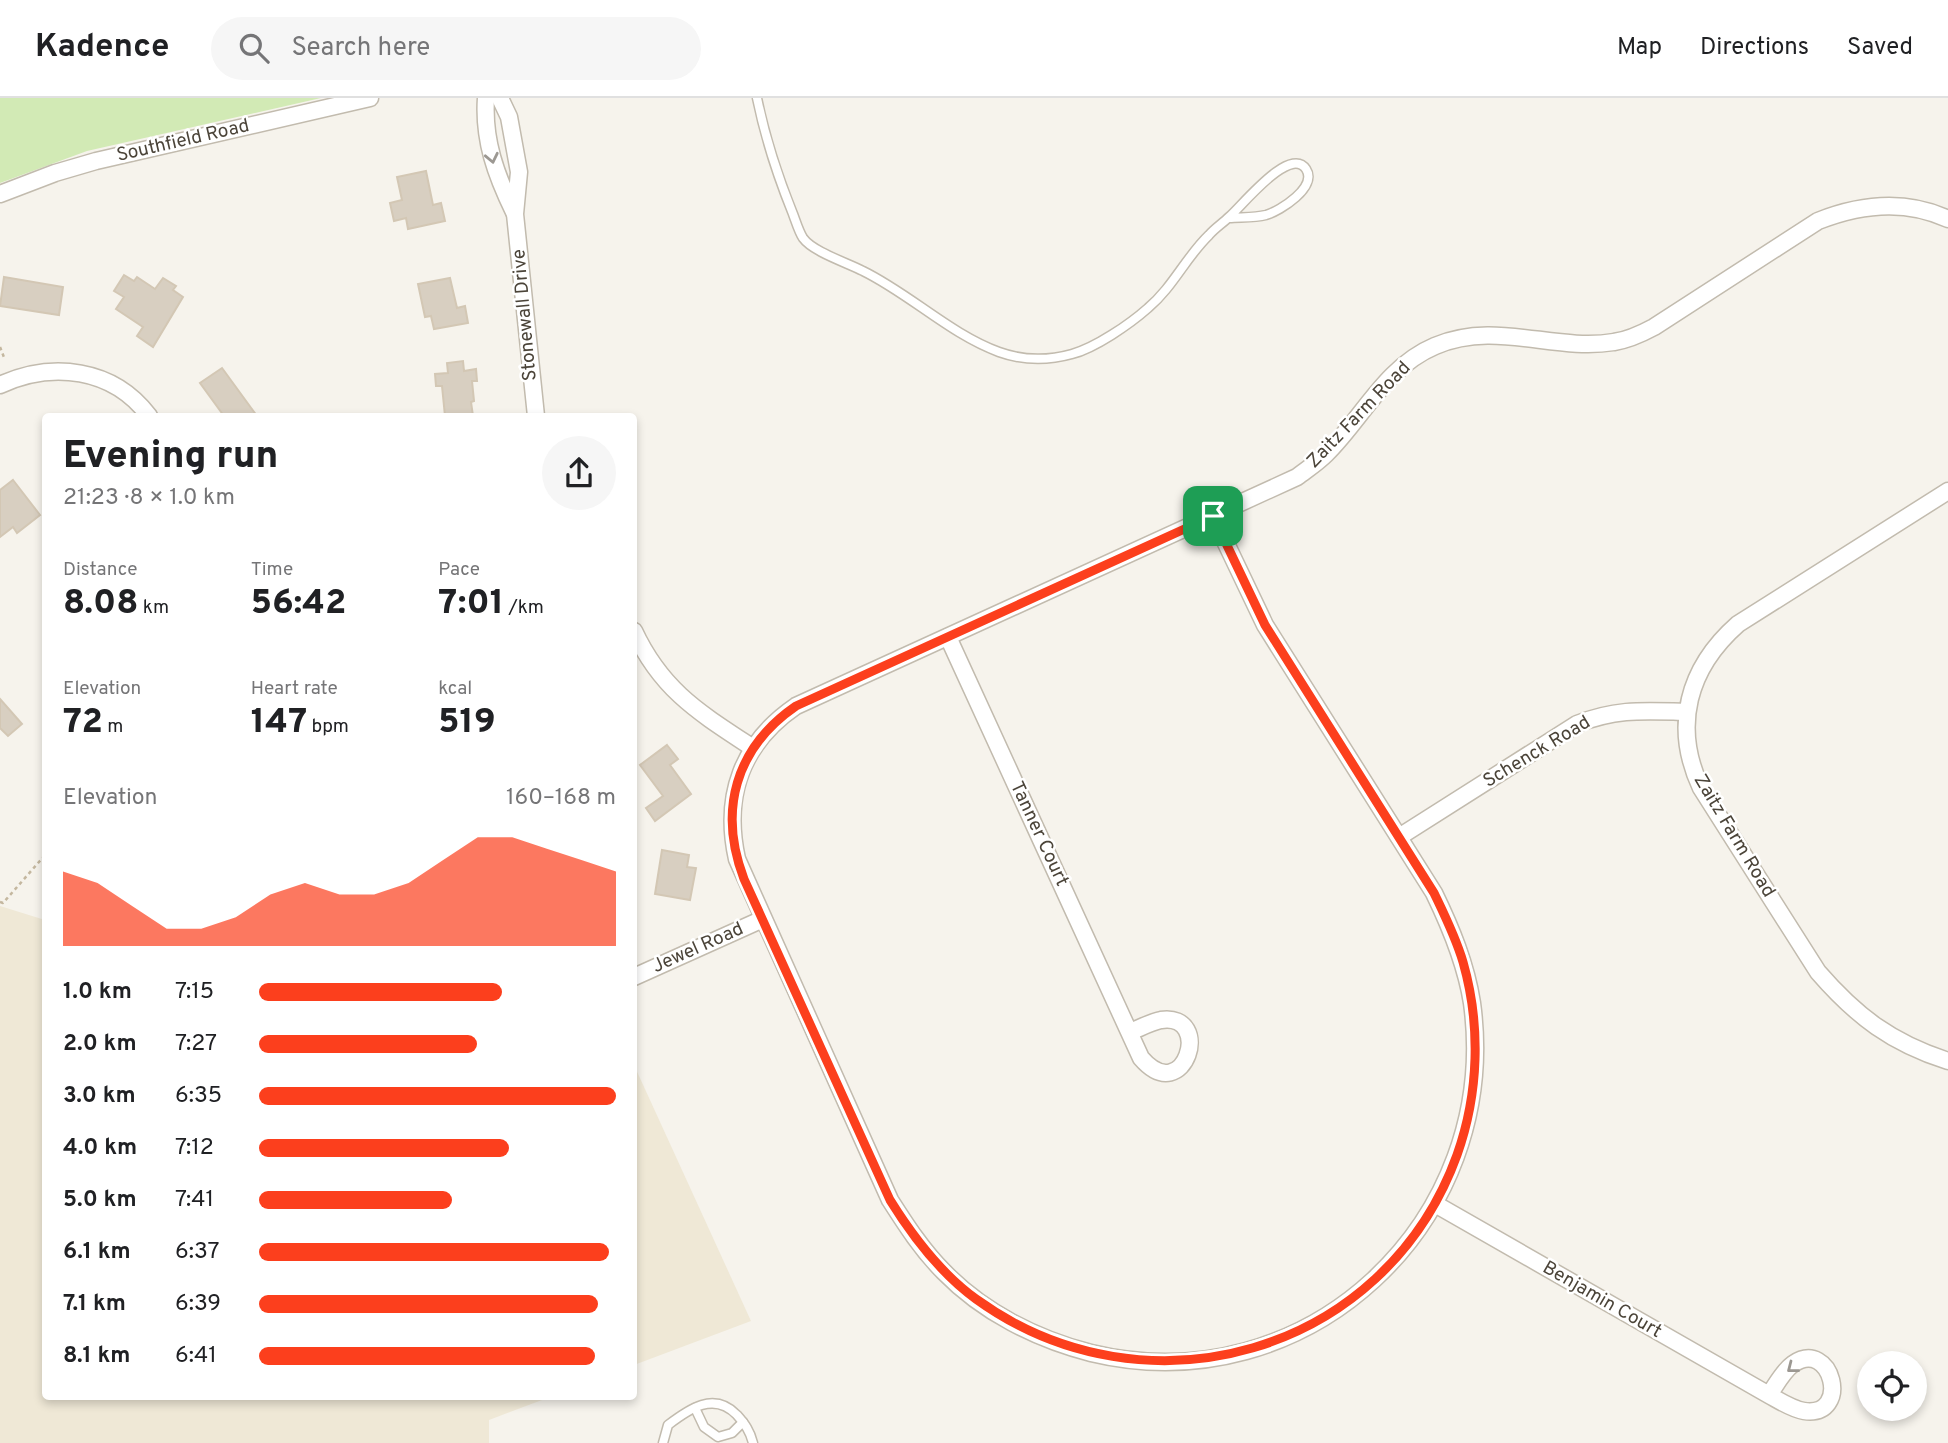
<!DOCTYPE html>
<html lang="en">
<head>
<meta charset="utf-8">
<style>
  :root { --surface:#fff; --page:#f6f6f6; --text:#202124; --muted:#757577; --line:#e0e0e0; --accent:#fc3f1d }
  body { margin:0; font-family:Overpass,sans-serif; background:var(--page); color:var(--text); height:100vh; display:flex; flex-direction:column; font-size:26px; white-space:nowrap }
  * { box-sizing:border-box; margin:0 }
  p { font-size:23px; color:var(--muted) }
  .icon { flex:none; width:38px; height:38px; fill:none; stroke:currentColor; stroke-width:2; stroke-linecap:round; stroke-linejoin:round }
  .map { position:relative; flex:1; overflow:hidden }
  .drawer { position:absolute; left:42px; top:315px; width:595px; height:987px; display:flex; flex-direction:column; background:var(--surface); border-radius:7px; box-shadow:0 4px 10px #0003 }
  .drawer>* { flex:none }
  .controls { position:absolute; left:1857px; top:1253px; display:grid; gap:14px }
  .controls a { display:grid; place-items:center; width:70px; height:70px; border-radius:50%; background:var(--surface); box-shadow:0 4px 10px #0003; font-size:35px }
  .pin { position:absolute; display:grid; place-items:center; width:60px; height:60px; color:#fff; margin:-30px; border-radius:14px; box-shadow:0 4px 10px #0006 }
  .round { display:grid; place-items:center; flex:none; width:74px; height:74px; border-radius:37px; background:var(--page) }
  .summary { display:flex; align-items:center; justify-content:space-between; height:119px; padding:0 21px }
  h1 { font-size:38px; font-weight:800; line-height:52px }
  .stats { display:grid; grid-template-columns:repeat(3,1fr); gap:10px; height:119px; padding:7px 21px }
  .stats div { display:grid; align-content:center }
  .stats b { font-size:35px; font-weight:800 }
  .stats small { font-size:19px; font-weight:400 }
  .stats p { font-size:19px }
  .chart { height:196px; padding:14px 21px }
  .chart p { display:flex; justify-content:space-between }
  .chart svg { width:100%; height:126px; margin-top:7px; fill:var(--accent); opacity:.7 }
  ul { padding:0 21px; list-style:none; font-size:23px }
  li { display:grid; grid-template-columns:112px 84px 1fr; align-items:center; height:52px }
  li i { height:18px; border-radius:9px; background:var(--accent) }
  header { display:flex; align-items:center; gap:42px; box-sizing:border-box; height:98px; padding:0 35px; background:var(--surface); border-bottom:2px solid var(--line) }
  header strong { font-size:33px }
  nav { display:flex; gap:38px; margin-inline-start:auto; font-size:24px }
  .search { width:490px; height:63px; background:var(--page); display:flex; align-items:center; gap:18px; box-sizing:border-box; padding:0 24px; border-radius:38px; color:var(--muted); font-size:26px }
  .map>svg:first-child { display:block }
</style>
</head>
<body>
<header>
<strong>Kadence</strong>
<div class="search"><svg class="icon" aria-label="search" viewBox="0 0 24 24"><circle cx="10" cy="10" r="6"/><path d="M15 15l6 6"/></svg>Search here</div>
<nav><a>Map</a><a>Directions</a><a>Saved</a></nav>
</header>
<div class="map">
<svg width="1948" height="1345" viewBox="0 0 1948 1345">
  <rect width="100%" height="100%" fill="#f6f3ec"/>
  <g fill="#efe8d6">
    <path d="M0,808l45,14 1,476 504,1 -61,23v23h-489z"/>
    <path d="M634,967l117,256 -117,44z"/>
  </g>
  <path fill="#d2eab5" d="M0,0h321l-234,53 -87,32z"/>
  <g fill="#d8cfc1" stroke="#d3c7b4" stroke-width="2">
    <path d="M426,73l7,34 8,-2 4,18 -37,8 -2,-11 -12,3 -4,-18 12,-3 -5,-23z"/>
    <path d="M124,177l10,6 3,-4 18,12 8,-11 13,8 -3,4 10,7 -30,50 -16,-11 6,-9 -27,-18 8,-12 -10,-6z"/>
    <path d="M4,179l59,10 -4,28 -59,-9z"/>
    <path d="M450,180l7,30 8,-2 3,17 -34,6 -3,-13 -6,1 -7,-33z"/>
    <path d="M463,263l1,10 12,-2 1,12h-5l2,20 -3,1 2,14h-28l-3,-30h-6l-1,-12 13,-1 -1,-10z"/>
    <path d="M222,270l35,48h-33l-24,-33z"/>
    <path d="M13,382l27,35 -23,18 -4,-6 -13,10v-47z"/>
    <path d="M0,601l22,25 -14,12 -8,-8z"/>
    <path d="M667,647l11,14 -8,6 21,29 -36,27 -9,-13 17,-12 -23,-31z"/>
    <path d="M662,752l27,5 -2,12 9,1 -6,32 -35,-6z"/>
  </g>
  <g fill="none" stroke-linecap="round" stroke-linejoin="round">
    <defs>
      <g id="service">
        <path d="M757,0c8,39 21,79 36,116 3,8 6,18 10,24 10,14 45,25 60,33 47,23 87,63 136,81 25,9 48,9 73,2 23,-6 58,-30 76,-46 25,-21 38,-51 61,-73 6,-7 14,-12 20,-18 13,-11 61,-72 77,-48 12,18 -26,42 -40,46 -12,3 -25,2 -37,3"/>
        <path d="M695,1310l9,19 14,10 14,-4 11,-11"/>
        <path d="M663,1345l5,-18c21,-16 46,-34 69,-10 8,9 13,16 16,28"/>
      </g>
      <g id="minor">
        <path d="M486,0c-3,42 10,77 28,114"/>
        <path d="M500,0l9,19 10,55 -4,42 21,202"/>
        <path d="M0,96l55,-21 41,-12 274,-63"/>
        <path d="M0,287c52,-24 113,-17 149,31"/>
        <path d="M1948,393l-210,133c-50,44 -66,102 -37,164l117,184c39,45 74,71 130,89"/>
        <path d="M1213,418l52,109 169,268c17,35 32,71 38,110 30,219 -165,402 -381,350 -55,-14 -108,-41 -147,-81 -22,-22 -38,-47 -54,-72l-153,-341c-14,-63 5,-116 59,-153l501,-229c9,-7 20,-14 29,-23 36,-35 59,-87 109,-108 61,-26 119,6 179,-4 14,-2 27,-8 40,-15l164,-106c43,-17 87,-22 130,-2"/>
        <path d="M634,533c28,60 66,82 119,117"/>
        <path d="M948,539l193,421c44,51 73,-46 20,-38 -10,2 -21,8 -31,12"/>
        <path d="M1399,739l178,-113c41,-16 68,-13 110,-12"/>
        <path d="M634,879l129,-58"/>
        <path d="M1435,1106l334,191c11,6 23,14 35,16 48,7 28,-74 -11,-47 -10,7 -17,21 -24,31"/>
      </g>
    </defs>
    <use href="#service" stroke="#c2bbae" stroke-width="11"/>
    <use href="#minor" stroke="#c2bbae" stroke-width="19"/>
    <g stroke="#c4b79f" stroke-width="2.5" stroke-dasharray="3.5 3.5" stroke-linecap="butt">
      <path d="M0,249l5,13"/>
      <path d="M0,804l3,1 43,-49"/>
    </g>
    <use href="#service" stroke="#fff" stroke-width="8"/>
    <use href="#minor" stroke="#fff" stroke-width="16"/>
  </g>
  <defs><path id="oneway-chevron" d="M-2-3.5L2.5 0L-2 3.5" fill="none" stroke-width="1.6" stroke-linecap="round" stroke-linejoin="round" transform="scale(1.75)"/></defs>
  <g stroke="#9c9892">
    <use href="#oneway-chevron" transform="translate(492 60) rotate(78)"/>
    <use href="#oneway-chevron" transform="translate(1792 1270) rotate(142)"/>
  </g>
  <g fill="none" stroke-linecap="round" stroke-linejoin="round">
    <defs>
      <path id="route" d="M1213,418l52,109 169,268c11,23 22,45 29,69 18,63 16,131 -6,193 -72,199 -311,267 -481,144 -36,-26 -63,-62 -86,-99l-146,-321c-26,-68 -9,-131 52,-173z"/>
    </defs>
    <use href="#route" stroke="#fff" stroke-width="14"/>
    <use href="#route" stroke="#fc3f1d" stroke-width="9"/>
  </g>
  <g text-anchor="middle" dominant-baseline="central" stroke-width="5" stroke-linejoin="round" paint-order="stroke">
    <g font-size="19" fill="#4b4439" stroke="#fff">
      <text transform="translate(183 43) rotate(-13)">Southfield Road</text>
      <text transform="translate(525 217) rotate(-95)">Stonewall Drive</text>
      <text transform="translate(1359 317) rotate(-46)">Zaitz Farm Road</text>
      <text transform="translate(1537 654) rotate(-31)">Schenck Road</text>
      <text transform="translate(1039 736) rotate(65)">Tanner Court</text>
      <text transform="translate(1734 738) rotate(59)">Zaitz Farm Road</text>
      <text transform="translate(698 850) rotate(-24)">Jewel Road</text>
      <text transform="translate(1602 1202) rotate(30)">Benjamin Court</text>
    </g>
  </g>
</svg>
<div class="controls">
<a><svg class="icon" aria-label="locate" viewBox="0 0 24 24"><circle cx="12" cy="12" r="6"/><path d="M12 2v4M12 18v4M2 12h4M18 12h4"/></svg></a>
</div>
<div class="pin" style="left:1213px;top:418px;background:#1e9e55"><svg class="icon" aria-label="arrive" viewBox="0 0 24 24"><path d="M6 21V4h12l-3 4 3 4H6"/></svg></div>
<section class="drawer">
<div class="summary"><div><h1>Evening run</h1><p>21:23 · 8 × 1.0 km</p></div><a class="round"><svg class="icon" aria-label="share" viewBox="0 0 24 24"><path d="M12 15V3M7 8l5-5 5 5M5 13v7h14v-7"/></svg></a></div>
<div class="stats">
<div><p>Distance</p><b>8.08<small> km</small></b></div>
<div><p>Time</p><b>56:42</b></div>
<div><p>Pace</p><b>7:01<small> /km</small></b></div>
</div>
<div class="stats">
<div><p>Elevation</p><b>72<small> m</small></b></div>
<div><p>Heart rate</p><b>147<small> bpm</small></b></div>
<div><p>kcal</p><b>519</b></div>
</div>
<div class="chart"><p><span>Elevation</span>160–168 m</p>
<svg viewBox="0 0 160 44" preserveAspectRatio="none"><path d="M0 44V18L10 22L20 30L30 38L40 38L50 34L60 26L70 22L80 26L90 26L100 22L110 14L120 6L130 6L140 10L150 14L160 18V44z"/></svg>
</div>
<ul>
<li><b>1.0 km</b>7:15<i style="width:68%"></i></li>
<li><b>2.0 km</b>7:27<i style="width:61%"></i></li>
<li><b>3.0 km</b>6:35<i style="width:100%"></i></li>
<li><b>4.0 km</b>7:12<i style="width:70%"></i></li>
<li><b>5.0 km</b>7:41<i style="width:54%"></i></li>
<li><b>6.1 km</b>6:37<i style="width:98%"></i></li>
<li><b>7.1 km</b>6:39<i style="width:95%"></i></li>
<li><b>8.1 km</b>6:41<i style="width:94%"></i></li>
</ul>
</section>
</div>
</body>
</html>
